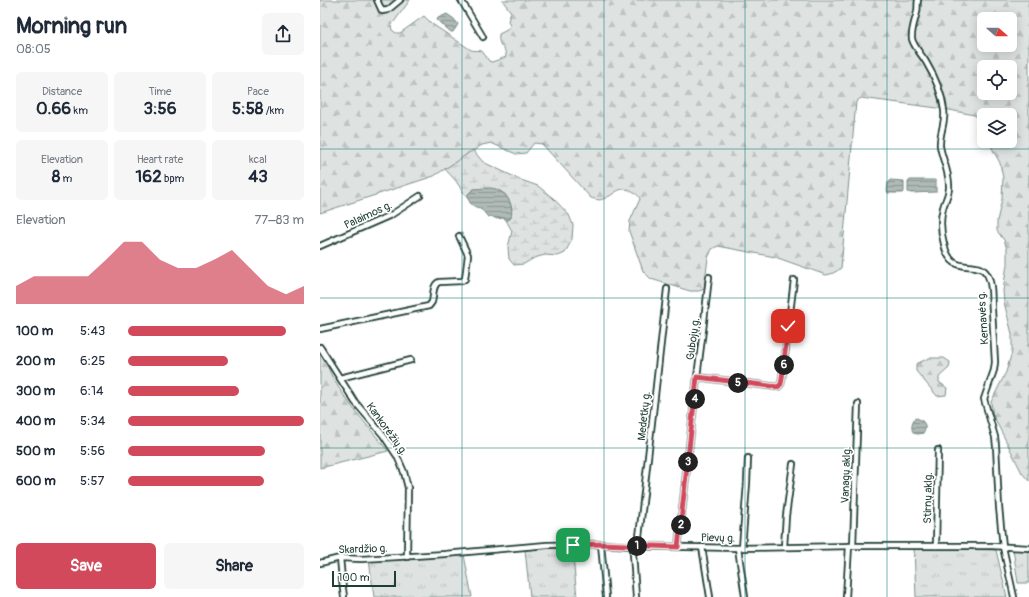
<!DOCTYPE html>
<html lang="en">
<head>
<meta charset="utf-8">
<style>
  :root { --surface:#fff; --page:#f6f6f7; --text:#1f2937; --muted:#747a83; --accent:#d1495b }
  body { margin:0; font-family:Pangolin,sans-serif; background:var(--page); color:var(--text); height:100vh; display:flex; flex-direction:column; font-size:15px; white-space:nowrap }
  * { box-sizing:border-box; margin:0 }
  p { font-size:13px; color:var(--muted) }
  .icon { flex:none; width:22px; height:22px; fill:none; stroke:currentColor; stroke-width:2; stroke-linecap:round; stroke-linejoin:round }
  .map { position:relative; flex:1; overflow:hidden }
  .details { display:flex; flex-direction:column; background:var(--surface); width:320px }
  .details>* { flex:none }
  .needle { width:26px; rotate:111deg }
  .tools { position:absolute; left:657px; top:12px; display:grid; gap:8px }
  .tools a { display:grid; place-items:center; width:40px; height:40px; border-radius:6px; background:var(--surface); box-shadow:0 2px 10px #0003; font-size:20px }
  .scale { position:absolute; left:12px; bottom:10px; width:64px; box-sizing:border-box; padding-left:4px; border:2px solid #1f3d34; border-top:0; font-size:11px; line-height:14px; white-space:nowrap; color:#1f3d34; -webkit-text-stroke:3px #fff; paint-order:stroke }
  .pin { position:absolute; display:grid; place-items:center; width:34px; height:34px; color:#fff; margin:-17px; border-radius:8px; box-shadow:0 2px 6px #0006 }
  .km { position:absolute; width:20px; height:20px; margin:-10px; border-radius:50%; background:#222; color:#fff; font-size:11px; line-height:20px; text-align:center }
  .round { display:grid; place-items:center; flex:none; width:42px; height:42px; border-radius:6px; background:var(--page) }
  .headline { display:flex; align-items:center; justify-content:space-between; height:68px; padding:0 16px }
  h1 { font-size:22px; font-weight:700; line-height:30px }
  .stats { display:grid; grid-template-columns:repeat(3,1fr); gap:6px; height:68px; padding:4px 16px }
  .stats div { display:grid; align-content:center; border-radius:6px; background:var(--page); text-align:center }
  .stats b { font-size:17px; font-weight:700 }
  .stats small { font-size:11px; font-weight:400 }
  .stats p { font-size:11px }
  .chart { height:112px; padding:8px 16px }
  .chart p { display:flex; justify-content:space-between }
  .chart svg { width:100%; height:72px; margin-top:4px; fill:var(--accent); opacity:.7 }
  .button { display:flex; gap:8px; margin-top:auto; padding:8px 16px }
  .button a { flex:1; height:46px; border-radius:6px; background:var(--accent); color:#fff; font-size:16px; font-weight:700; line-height:46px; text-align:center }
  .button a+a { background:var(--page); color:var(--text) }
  ul { padding:0 16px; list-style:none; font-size:13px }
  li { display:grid; grid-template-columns:64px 48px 1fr; align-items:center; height:30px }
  li i { height:10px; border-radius:5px; background:var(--accent) }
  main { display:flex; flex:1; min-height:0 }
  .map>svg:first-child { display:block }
</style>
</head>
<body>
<main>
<section class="details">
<div class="headline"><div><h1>Morning run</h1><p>08:05</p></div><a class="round"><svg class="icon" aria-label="share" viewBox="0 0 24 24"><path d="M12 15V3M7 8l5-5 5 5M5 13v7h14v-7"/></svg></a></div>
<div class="stats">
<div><p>Distance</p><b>0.66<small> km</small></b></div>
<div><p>Time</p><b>3:56</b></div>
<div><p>Pace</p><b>5:58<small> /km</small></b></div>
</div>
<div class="stats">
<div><p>Elevation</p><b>8<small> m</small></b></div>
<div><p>Heart rate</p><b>162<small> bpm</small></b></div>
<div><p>kcal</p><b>43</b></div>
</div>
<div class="chart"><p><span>Elevation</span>77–83 m</p>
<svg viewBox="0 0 160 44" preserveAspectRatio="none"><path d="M0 44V33L10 27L20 27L30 27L40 27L50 17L60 6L70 6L80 17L90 22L100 22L110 17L120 11L130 22L140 33L150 38L160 33V44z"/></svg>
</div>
<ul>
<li><b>100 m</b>5:43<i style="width:90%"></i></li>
<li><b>200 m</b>6:25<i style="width:57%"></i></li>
<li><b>300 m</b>6:14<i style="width:63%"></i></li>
<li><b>400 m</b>5:34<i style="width:100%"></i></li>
<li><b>500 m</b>5:56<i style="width:78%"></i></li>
<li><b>600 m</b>5:57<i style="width:77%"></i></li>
</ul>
<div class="button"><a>Save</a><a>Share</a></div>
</section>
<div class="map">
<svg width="709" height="597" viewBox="0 0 709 597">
  <defs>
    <pattern id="grass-tufts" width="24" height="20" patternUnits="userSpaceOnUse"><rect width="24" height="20" fill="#dee3e2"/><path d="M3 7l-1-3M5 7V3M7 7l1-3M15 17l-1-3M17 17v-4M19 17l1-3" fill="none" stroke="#bec4c2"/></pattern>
    <pattern id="forest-firs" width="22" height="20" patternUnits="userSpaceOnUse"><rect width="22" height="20" fill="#dee3e2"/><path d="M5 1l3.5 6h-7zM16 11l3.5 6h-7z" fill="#bec4c2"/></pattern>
    <pattern id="wetland-marsh" width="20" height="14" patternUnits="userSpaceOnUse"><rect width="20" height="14" fill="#dee3e2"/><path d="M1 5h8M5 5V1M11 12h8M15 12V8" fill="none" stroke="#bec4c2"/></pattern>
    <pattern id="water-rules" width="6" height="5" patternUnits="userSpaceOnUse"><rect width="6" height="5" fill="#afbab7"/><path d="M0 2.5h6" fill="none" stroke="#8e9896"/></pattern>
  </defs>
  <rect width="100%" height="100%" fill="#fff"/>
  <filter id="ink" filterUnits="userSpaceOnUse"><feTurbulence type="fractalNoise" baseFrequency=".025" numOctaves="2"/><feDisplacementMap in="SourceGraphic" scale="8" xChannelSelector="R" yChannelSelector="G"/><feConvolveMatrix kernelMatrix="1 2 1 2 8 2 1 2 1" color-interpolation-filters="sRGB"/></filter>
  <g filter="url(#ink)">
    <g fill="url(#grass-tufts)" stroke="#7e908b">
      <path d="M252,547l5,50h-47l-5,-47z"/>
      <path d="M594,548l82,2 11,47h-91z"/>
      <path d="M693,549h16v34h-11z"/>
      <path d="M144,555l8,42h-98l-5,-37z"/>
    </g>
    <g fill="url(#forest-firs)" stroke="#7e908b" fill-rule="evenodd">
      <path d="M0,0h90l-19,26 1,4 4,3h4l24,-17 8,8 39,26c4,1 7,0 11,1l7,10 3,1 14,-5c1,-10 -9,-9 -7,-23l8,-4 3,-4 -2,-5 3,-9 -9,-12h527v481l-7,-8 -29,-58 -2,-13 15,-30 6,-20v-18l-8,-32 -1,-11 4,-27v-15l-3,-9 -7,-9v-10l5,-22 1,-21 -3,-15 -8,-15 -2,-7h20v-26h-26v9l-3,-5 -7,-4 -29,-6 -84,-11 -5,4 -15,166c-5,4 -9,6 -15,7l-51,-18 -57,-11 -6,3 -4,9 -4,31 -5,2h-9l-39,-12 -8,-8 -14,-40 1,-10 10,-22c-1,-3 -2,-4 -6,-6 -15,-10 -18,2 -31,6 -4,2 -8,0 -12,-1l-49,-54 -8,-1 -8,10 -10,1 -25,-11 -9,2 -48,31 -114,37zM664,19h26v26h-26zM664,67h26v26h-26z"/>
      <path d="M0,353c6,8 9,18 14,27 15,26 36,48 54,71l-68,17z"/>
      <path d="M609,358h15l6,4 -1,6 -10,9v5l8,6 -1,7 -9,1 -21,-25v-7z"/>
    </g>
    <path fill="url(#wetland-marsh)" stroke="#7e908b" d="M153,150l10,12 38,18 17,6 15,12 16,17 4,10 -1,14 -7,14 -7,3 -13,-1 -11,3 -10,6 -10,1 -5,-6 -1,-12 4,-16 -6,-11h3l3,-11 -2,-7 -5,-8 -10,-5h-21l-6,5v5l-3,-4 -9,-14 -11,-12z"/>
    <g fill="url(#water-rules)" stroke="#758883">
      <path d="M127,14l7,5 4,5 -1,2 -4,6h-2l-14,-12 1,-2z"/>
      <path d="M570,180l14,1v11l-1,1h-15l-1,-2 1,-9z"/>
      <path d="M590,180h24l2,1v11l-25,1 -3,-1v-10z"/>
      <path d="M171,188c15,2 23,16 20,30 -3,2 -5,2 -8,0l-6,1 -6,-3 -3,1c-3,-3 -4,-6 -8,-8 -7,-4 -12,-4 -12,-15l6,-5z"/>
      <path d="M596,418c8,2 12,8 7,15 -12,4 -13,-5 -9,-14z"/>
    </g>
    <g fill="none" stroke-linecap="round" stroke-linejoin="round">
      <defs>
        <g id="minor">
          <path d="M57,0l5,11 6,-1 12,-10"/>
          <path d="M141,0l22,37"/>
          <path d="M598,0c-1,4 0,8 -1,12 -2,9 -6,18 -5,27 2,8 10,16 14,23 9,15 16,31 18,48 2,12 -5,24 -4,36 2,13 9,25 9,39 1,8 -4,15 -6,23 -3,11 -2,25 1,36 8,35 32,13 43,30 6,10 4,25 5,36 1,17 2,34 3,52l-1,8 -10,29 11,38 1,9 3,61 4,40 11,50"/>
          <path d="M0,246l71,-31 29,-19"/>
          <path d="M0,329l109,-23 3,-4c2,-7 0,-17 7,-20l23,-1 3,-2 3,-24 -9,-19"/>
          <path d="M0,347l35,55 28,33 14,21 7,16 4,16 -1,69"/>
          <path d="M377,377l81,10 3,-3 1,-5 12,-99"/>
          <path d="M20,378l71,-18"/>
          <path d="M281,544l5,53"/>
          <path d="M313,546v7l3,44"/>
          <path d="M318,546l29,-257"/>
          <path d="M533,546l5,-142"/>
          <path d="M616,546l2,-96"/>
          <path d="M358,547l19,-170 6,-47 6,-53"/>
          <path d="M382,547l8,50"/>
          <path d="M464,547l2,-31 7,-52"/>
          <path d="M418,548l7,49"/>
          <path d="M422,548l5,-65 1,-25"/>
          <path d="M20,558l3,31 1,8"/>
          <path d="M0,563l20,-5 21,1 36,-2 48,-3 102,-9 54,-1 32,2 105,2 115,-2h139l37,2"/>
          <path d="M526,597l3,-51"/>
        </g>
      </defs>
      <use href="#minor" stroke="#1f3d34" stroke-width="8"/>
      <use href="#minor" stroke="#fff" stroke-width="4.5"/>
    </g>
  </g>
  <g fill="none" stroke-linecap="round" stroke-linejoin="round" filter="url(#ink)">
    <defs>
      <path id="route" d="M253,545l28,-1 77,3 19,-170 81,10 3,-3 1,-5 6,-53"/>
    </defs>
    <use href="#route" stroke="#fff" stroke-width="8"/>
    <use href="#route" stroke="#d1495b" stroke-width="5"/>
  </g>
  <path fill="none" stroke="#0f766e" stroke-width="1" stroke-opacity="0.55" d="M142,0v597M284,0v597M425,0v597M567,0v597M0,149h709M0,298h709M0,448h709"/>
  <g text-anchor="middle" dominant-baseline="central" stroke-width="3.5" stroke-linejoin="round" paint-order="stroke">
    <g font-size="11" fill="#1f3d34" stroke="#fff">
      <text transform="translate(48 215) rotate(-25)">Palaimos g.</text>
      <text transform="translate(663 318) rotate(-94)">Kernavės g.</text>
      <text transform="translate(373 339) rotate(-82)">Gubojų g.</text>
      <text transform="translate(324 416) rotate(-84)">Medetkų g.</text>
      <text transform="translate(67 429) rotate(54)">Kankorėžių g.</text>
      <text transform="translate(526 475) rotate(-88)">Vanagų aklg.</text>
      <text transform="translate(608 498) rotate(-89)">Stirnų aklg.</text>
      <text transform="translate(398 538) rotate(1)">Pievų g.</text>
      <text transform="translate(43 549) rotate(-2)">Skardžio g.</text>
    </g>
  </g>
</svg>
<div class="tools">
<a><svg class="needle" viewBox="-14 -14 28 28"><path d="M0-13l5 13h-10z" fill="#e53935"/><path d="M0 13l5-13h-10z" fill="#747a83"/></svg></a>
<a><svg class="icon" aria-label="locate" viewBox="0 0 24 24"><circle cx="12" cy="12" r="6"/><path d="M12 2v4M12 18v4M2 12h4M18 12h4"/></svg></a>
<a><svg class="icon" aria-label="layers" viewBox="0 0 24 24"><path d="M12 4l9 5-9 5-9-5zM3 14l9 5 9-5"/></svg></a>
</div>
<div class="scale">100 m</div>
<div class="pin" style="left:253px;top:545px;background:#1e9e55"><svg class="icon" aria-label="arrive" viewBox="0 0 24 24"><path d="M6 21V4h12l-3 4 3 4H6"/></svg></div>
<div class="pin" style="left:468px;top:326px;background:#d93025"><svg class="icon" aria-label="check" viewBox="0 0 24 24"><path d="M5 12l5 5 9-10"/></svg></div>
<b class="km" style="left:317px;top:546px">1</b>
<b class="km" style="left:361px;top:525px">2</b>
<b class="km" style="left:368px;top:462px">3</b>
<b class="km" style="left:375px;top:399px">4</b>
<b class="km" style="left:418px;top:383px">5</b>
<b class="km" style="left:464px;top:365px">6</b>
</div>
</main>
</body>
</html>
